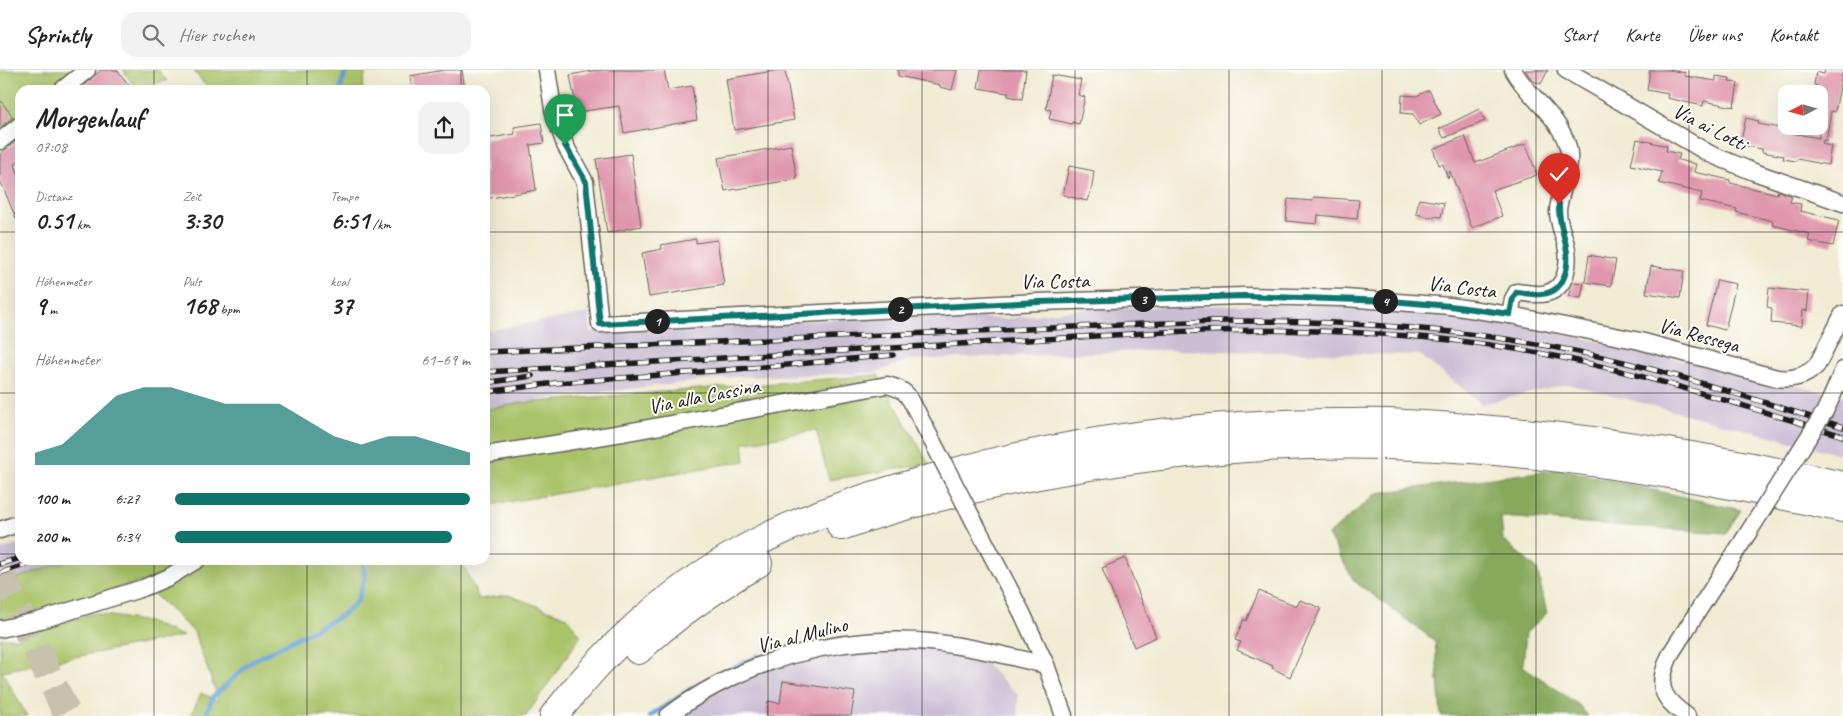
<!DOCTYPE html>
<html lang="de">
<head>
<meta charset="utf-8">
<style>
  :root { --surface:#fff; --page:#f2f2f2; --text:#222; --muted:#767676; --line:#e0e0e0; --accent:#0f766e }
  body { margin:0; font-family:Caveat,sans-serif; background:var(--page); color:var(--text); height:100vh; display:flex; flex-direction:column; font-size:19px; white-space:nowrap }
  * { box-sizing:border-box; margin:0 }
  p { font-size:16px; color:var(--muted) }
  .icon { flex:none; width:28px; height:28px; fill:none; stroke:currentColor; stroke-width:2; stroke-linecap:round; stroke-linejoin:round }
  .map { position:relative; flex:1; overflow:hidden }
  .sheet { position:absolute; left:15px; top:15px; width:475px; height:480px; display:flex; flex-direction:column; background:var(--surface); border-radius:15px; box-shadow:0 5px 20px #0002 }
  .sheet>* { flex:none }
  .needle { width:32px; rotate:264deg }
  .buttons { position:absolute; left:1778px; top:15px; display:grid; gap:10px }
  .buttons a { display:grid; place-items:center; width:50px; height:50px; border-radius:10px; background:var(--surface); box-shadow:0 5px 20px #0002; font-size:25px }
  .pin { position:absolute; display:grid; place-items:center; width:42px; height:42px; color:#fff; margin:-51px -21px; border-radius:50% 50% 50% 0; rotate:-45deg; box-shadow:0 0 5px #0007 }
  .pin .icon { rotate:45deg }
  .km { position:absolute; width:25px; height:25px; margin:-12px; border-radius:50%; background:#222; color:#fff; font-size:14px; line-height:25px; text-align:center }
  .round { display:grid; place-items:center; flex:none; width:52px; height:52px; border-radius:15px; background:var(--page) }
  .headline { display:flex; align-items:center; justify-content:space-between; height:85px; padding:0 20px }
  h1 { font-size:28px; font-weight:800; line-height:38px }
  .stats { display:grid; grid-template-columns:repeat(3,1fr); gap:8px; height:85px; padding:5px 20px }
  .stats div { display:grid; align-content:center }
  .stats b { font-size:25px; font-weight:800 }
  .stats small { font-size:14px; font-weight:400 }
  .stats p { font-size:14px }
  .chart { height:140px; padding:10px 20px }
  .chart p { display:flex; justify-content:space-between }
  .chart svg { width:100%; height:90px; margin-top:5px; fill:var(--accent); opacity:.7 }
  ul { padding:0 20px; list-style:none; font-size:16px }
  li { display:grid; grid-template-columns:80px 60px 1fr; align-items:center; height:38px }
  li i { height:12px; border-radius:6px; background:var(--accent) }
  header { display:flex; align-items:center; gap:30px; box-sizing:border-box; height:70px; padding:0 25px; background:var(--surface); border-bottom:1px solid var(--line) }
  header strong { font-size:24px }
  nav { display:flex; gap:28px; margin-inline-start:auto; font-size:18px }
  .search { width:350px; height:45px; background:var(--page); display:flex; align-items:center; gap:12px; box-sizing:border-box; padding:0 18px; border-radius:15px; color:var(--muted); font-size:19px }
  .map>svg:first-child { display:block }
</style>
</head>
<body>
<header>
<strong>Sprintly</strong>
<div class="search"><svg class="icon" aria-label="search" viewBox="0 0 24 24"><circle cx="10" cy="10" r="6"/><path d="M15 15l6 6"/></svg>Hier suchen</div>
<nav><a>Start</a><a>Karte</a><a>Über uns</a><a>Kontakt</a></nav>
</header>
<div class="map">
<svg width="1843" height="646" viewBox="0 0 1843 646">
  <rect width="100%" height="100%" fill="#fdfcf7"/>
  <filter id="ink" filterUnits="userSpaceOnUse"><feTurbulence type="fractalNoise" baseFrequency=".02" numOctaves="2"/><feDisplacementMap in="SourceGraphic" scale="10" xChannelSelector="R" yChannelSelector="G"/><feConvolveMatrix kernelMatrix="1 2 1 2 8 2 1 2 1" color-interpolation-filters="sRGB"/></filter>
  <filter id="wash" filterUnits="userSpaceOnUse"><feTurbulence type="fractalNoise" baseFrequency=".0096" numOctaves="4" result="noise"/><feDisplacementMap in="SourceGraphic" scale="20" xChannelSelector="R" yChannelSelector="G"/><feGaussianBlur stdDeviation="1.12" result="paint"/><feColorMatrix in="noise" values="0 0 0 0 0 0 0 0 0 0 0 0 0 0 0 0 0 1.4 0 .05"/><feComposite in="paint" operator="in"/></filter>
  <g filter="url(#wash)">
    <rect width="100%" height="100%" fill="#f1ebd3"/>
    <g fill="#cbbfd5">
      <path d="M1358,233l149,18 326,73 10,3v58l-275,-71 -86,20 -62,-49 -251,-5 -260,10 -35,13 -139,4 -193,22 -57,17v-85l103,-18 3,18 339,-16 75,4 82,-11z"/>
      <path d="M20,474v16h154l-174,56v-66z"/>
      <path d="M829,576l140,2 49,47v21h-350l38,-25z"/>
    </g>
    <g fill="#a9c368" stroke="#627042">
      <path d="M0,0h75l-22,20h-33v30l-20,17z"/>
      <path d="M123,0h35l9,11 -12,2 -7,7h-11z"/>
      <path d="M193,0h173l-4,20h-153z"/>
      <path d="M878,305l51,89 -100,16 -13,-50 -73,13 2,18 -260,45v-96l36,-7z"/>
      <path d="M70,490h391l18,39 29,-4 59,22 14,19 -55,80h-335l10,-23 18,8 -25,-69 -53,-50 -125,35 -16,1v-34z"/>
      <path d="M93,543l55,9 35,14 -181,35 25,45h-27v-78h18z"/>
    </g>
    <path fill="#86a95c" stroke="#51623c" d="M1561,399l180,41 -15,23 -225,-16 2,23 34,29 10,44 -21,20 -3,33 56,39 9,11h-147l-6,-75 -81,-60 -26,-46 49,-42z"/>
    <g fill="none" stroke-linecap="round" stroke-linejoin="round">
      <g stroke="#619fd3" stroke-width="5">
        <path d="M340,20l6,-20"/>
        <path d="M206,646l6,-18 40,-37 89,-45 16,-14 8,-25 -2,-17"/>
        <path d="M650,646l46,-30 63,-30"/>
      </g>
    </g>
    <g id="blocks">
      <g fill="#e097ae">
        <path d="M101,0h16l16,20h-55z"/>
        <path d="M444,0h18l3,20h-53l-2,-14z"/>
        <path d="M597,0h67l4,20 24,-4 5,34 -73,13 -5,-27 -42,6 -7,-37z"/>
        <path d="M779,0h6l9,50 -60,10 -8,-51z"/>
        <path d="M898,0h59l-5,20 -12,-3v-2l-42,-9z"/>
        <path d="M981,0h45l-4,29 -14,-3v-3l-30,-5z"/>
        <path d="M1525,0h23l-7,14 -8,-3z"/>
        <path d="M1650,0h19l17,3 -1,3 31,5v-5l14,2 -1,4 9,1 -4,24 -30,-6 -1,5 -36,-8 1,-4 -21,-4z"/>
        <path d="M1825,0h18l-8,42 -4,-1 -5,30 -3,-1 -1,4 9,2 -3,19 -31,-6 -1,2 -13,-2 1,-3 -22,-4v-3l-22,-4 6,-27 13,3 -1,3 22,4v3l39,7v-44h-4l2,-8 -3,-1 2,-13 8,2z"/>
        <path d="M1052,5l29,5 -3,15 7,2 -6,27 -7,-2v2l-23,-5 2,-9 -5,-1z"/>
        <path d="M1429,20l12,24 -22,11 -6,-11 -12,-1 1,-18 14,1z"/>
        <path d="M0,30l13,17 -11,9 -2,-2z"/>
        <path d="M1479,39l6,12 -41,17 -5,-9z"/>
        <path d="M541,53l3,20 -14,2 6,45 -51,9v-60l30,-5 -1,-7z"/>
        <path d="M1465,66l10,27 51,-19 11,31 -45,15 10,26 -30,12 -22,-57 -2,8 -5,-15 -4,1 -6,-16z"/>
        <path d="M20,68v22l-5,4 5,15v49l-20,-48v-26z"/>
        <path d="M1637,69l30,7 -1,5 14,3 -2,6 18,4 -2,8 36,8v3l47,11 1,-3 14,5 -2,6 11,2 -1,7 39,9 -6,26 -25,-5 2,-7 -38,-9 1,-4 -37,-9 1,-3 -37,-8 2,-8 -43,-10 3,-11 -31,-7z"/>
        <path d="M791,75l6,34 -72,12 -7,-33z"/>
        <path d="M631,84l10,72 -34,7 -11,-74z"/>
        <path d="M1069,96l25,5 -2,16 -5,14 -24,-6z"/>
        <path d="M1314,127l45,3 -2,19 -39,-4 -1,9 -31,-3 2,-22 25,2z"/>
        <path d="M1419,129l25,4 -3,14 -7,-1v2l-18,-4z"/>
        <path d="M696,169v4l21,-3 7,45 -75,12 -7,-44 20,-4 -1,-4z"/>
        <path d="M1589,185l27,5 -5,26 -26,-4z"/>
        <path d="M1651,196l33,5 -4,27 -34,-5z"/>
        <path d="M1717,210l19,4 -11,46 -19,-5z"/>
        <path d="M1573,212l11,1 -3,15 -13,-2z"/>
        <path d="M1769,218l40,4 -2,19 -4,-1 -1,16 -31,-3 1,-15 -5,-1z"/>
        <path d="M1125,488l31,79 -22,10 -32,-79z"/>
        <path d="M1259,521l38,15 3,-6 21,8 -31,69 -18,-9 1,-2 -36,-16 4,-8 -6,-2 9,-21 2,2z"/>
        <path d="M783,611l72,11 -4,24h-85l2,-15 12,2z"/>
      </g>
    </g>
  </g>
  <g filter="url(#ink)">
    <use href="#blocks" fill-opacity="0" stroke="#67645c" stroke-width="1"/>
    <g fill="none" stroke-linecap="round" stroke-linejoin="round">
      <path stroke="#c6c2ae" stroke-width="28" stroke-dasharray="28 14" stroke-linecap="butt" d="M0,503l68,143"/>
      <defs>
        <g id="street">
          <path d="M547,0l6,39 12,36 20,37 15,142 438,-22 206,-6 101,2 105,8 60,9 130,26 137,37c16,2 29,-1 40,-13l26,-51"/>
          <path d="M1566,0l144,84 44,18 89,31"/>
          <path d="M62,20l25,-20"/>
          <path d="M0,71l20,-16"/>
          <path d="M1510,245l3,-16 4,-7c10,1 21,4 30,1 20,-5 23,-31 19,-48 -3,-12 -8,-22 -8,-34 1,-21 17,-46 9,-67 -10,-30 -39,-47 -54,-74"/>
          <path d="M1833,324l10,-24"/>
          <path d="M485,385l131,-21 271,-49c20,5 21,10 30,27"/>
          <path d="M978,459l44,84 24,52 18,51"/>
          <path d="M0,460l20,-7"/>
          <path d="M0,559l41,-9 102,-32 26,-11 28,-17"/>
          <path d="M668,646c73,-56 171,-82 262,-74 39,4 78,14 116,23"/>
          <path d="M1687,646c-29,-20 -30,-32 -16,-63l77,-120"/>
        </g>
        <g id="highway">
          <path d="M841,456c59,-21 121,-35 182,-48 130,-26 263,-38 396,-32 143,6 285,32 424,62"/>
          <path d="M638,580c36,-34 77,-62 120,-87"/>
          <path d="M554,646c53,-69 110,-121 185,-164 58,-33 123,-54 187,-72 133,-38 272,-57 410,-57 23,0 46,-1 69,1 148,7 294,30 438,62"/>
        </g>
      </defs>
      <use href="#street" stroke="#67645c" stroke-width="19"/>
      <use href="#highway" stroke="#67645c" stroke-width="30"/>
      <use href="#street" stroke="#fff" stroke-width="16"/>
      <use href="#highway" stroke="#fff" stroke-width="28"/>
      <defs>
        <g id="rail">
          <path d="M485,282l728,-31c121,-1 242,6 361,30 91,18 180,49 269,76"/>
          <path d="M485,302l680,-40c119,-4 239,-2 357,18 110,19 215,54 321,86"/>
          <path d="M485,313l47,-7"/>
          <path d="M485,322l71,-9 220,-17 117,-11"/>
          <path d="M0,494l20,-6"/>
          <path d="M0,503l40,-13"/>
        </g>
      </defs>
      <use href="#rail" stroke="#1c1c1c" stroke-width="5.5"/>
      <use href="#rail" stroke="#fdfcf7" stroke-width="4" stroke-dasharray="11" stroke-linecap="butt"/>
      <defs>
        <g id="street-bridge">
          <path d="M917,342l61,117"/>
          <path d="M1748,463l77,-122 8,-17"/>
        </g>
      </defs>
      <use href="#street-bridge" stroke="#67645c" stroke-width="19" stroke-linecap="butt"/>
      <use href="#street-bridge" stroke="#fff" stroke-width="16"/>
    </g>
  </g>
  <g fill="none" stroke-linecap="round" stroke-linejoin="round" filter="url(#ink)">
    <defs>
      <path id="route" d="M565,75l21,37 14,142 438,-22 206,-6 147,5 59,5 60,8 3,-16 4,-6c8,1 16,3 24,2 24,-1 29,-28 25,-48 -3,-15 -8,-27 -7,-42"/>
    </defs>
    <use href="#route" stroke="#fff" stroke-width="10"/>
    <use href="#route" stroke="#0f766e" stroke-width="6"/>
  </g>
  <path fill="none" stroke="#1c1c1c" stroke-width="1" stroke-opacity="0.55" d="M154,0v20M307,0v20M461,0v20M614,0v646M768,0v646M922,0v646M1075,0v646M1229,0v646M1382,0v646M1536,0v646M1689,0v646M0,162h20M485,162h1358M0,323h20M485,323h1358M0,484h20M485,484h1358M154,490v156M307,490v156M461,490v156"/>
  <g text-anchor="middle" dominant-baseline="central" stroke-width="4" stroke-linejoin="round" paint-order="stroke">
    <g font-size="21" fill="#1c1c1c" stroke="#fdfcf7">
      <text transform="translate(1710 57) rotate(27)">Via ai Lotti</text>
      <text transform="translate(1055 211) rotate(-1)">Via Costa</text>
      <text transform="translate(1462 217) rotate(7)">Via Costa</text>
      <text transform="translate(1699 265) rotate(15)">Via Ressega</text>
      <text transform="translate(704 326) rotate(-11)">Via alla Cassina</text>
      <text transform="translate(802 565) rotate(-14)">Via al Mulino</text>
    </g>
  </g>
</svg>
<div class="buttons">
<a><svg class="needle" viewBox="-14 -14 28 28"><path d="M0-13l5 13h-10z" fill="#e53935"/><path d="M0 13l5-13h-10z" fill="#767676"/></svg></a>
</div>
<div class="pin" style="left:565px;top:75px;background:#1e9e55"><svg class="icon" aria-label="arrive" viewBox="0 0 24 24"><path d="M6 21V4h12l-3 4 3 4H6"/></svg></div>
<div class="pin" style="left:1559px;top:134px;background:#d93025"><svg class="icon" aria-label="check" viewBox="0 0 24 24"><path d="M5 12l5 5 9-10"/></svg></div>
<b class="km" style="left:657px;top:251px">1</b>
<b class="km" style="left:900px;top:239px">2</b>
<b class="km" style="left:1143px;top:229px">3</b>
<b class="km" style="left:1385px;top:231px">4</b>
<section class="sheet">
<div class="headline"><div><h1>Morgenlauf</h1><p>07:08</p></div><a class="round"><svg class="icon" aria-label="share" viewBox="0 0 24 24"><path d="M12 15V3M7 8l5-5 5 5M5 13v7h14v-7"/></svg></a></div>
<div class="stats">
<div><p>Distanz</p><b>0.51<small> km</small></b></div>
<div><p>Zeit</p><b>3:30</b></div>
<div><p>Tempo</p><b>6:51<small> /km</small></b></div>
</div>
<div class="stats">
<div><p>Höhenmeter</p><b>9<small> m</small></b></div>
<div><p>Puls</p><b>168<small> bpm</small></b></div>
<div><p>kcal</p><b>37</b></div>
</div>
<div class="chart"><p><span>Höhenmeter</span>61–69 m</p>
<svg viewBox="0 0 160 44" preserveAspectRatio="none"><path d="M0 44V38L10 34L20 22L30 10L40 6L50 6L60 10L70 14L80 14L90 14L100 22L110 30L120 34L130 30L140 30L150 34L160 38V44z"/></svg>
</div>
<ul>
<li><b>100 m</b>6:27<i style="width:100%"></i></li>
<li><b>200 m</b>6:34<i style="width:94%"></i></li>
</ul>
</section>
</div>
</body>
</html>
